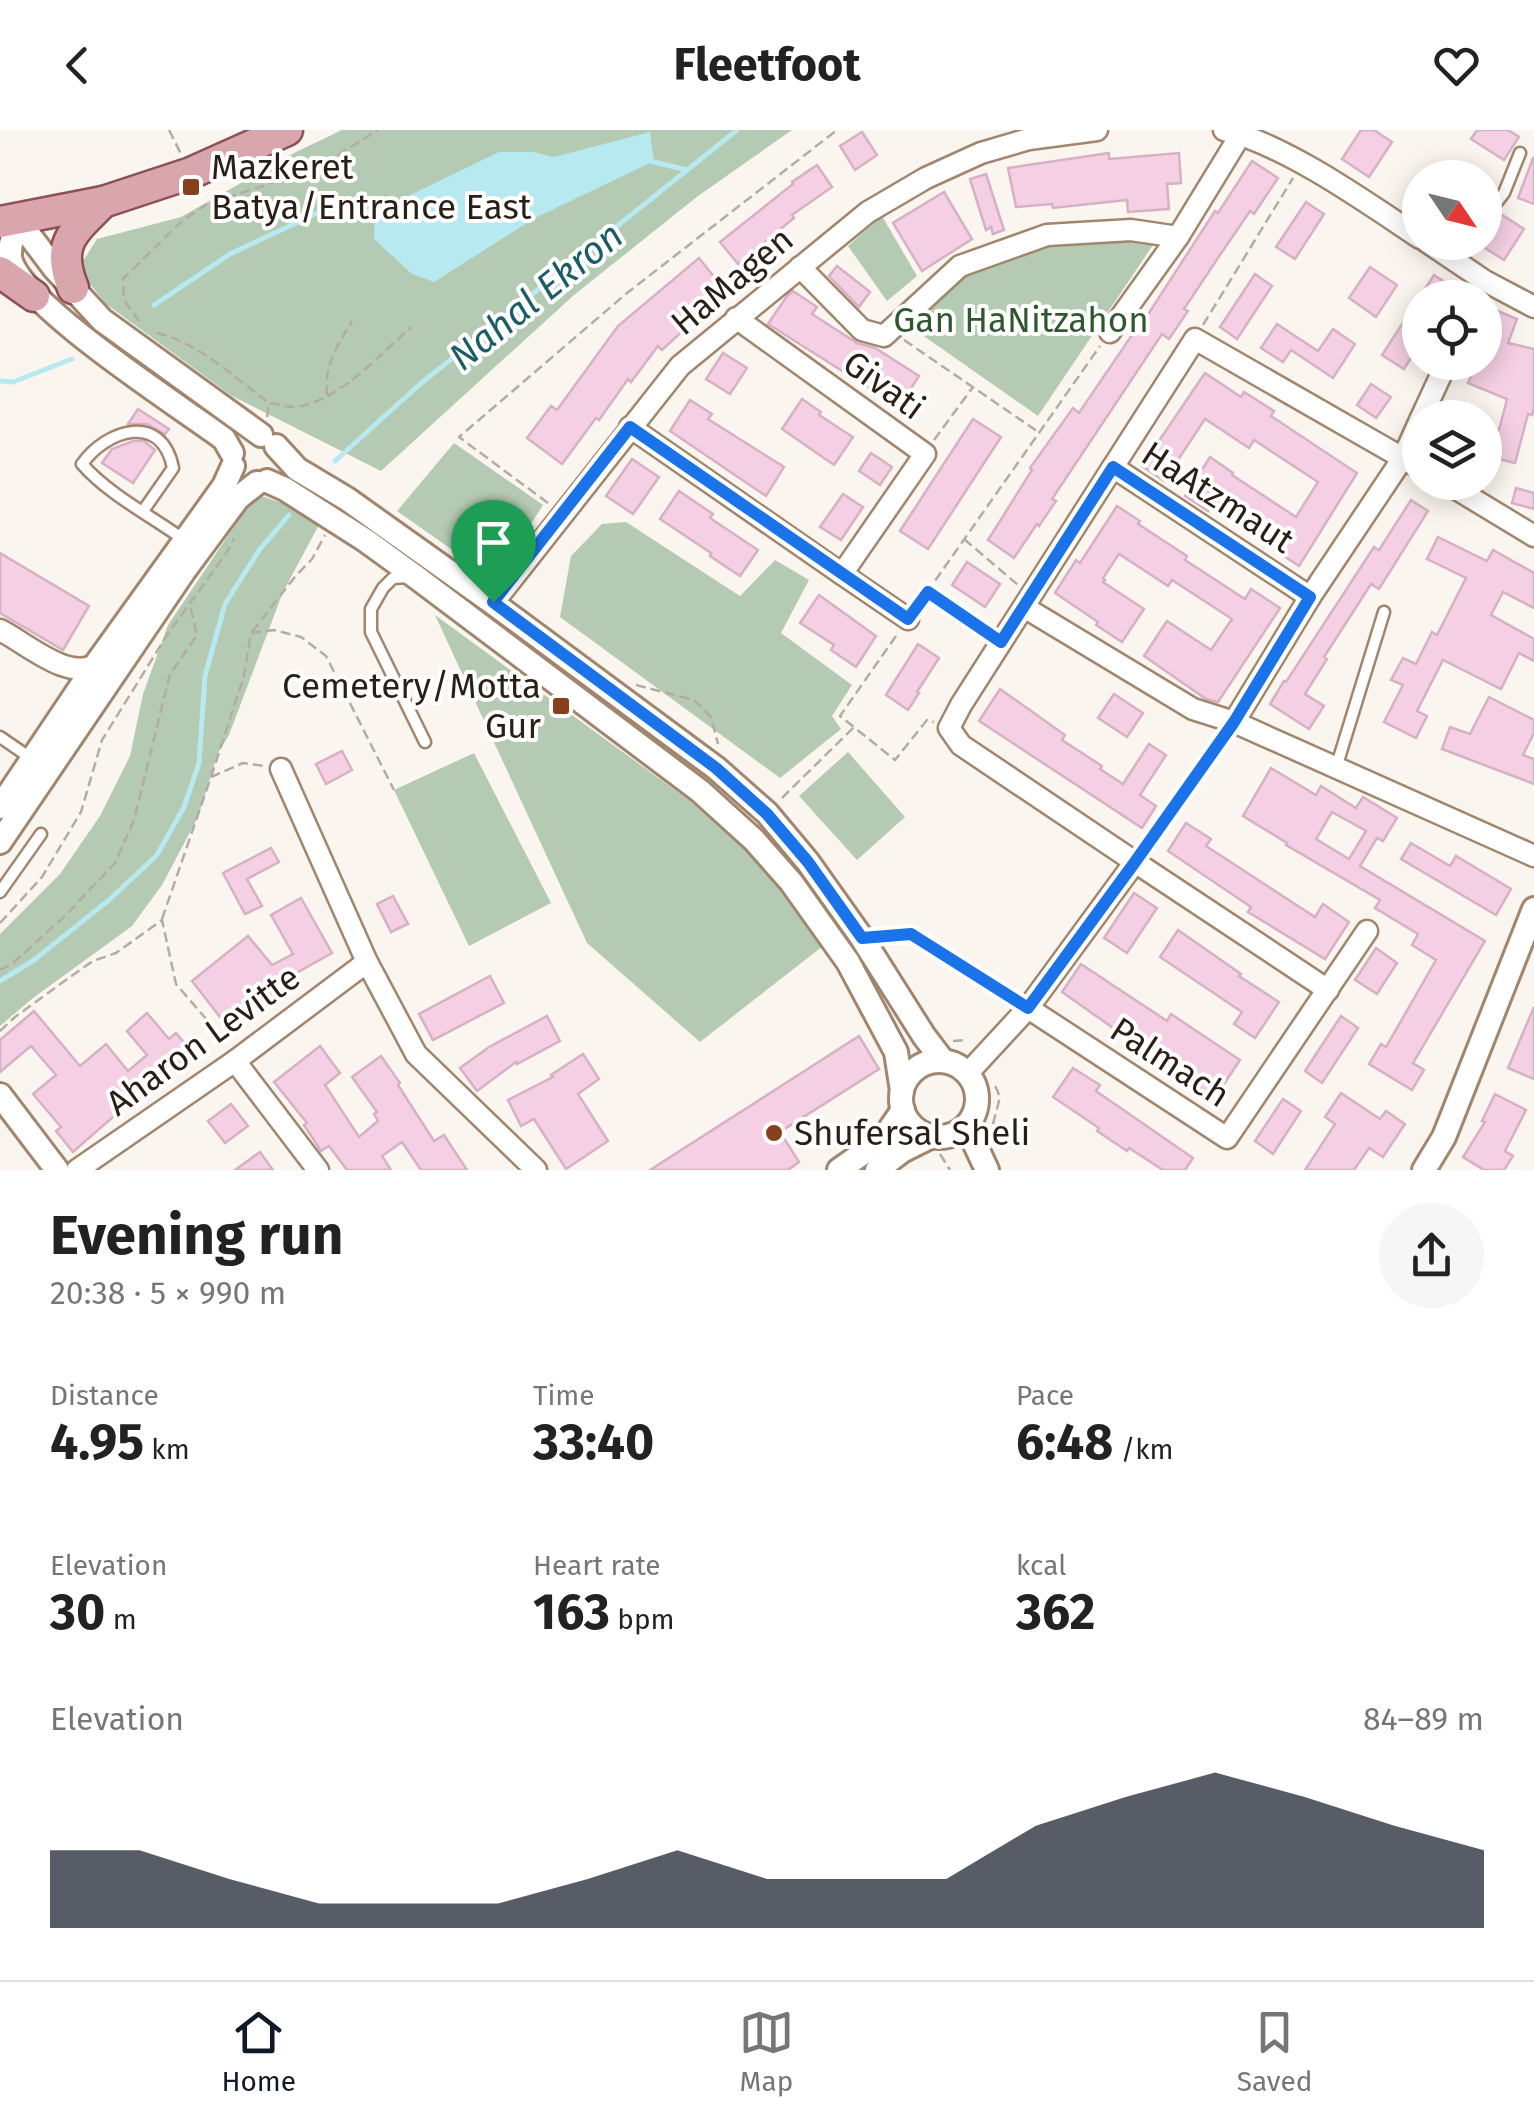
<!DOCTYPE html>
<html lang="en">
<head>
<meta charset="utf-8">
<style>
  :root { --surface:#fff; --page:#f6f6f6; --text:#222; --muted:#767676; --line:#e0e0e0; --accent:#111827 }
  body { margin:0; font-family:"Fira Sans",sans-serif; background:var(--page); color:var(--text); height:100vh; display:flex; flex-direction:column; font-size:38px; white-space:nowrap }
  * { box-sizing:border-box; margin:0 }
  p { font-size:32px; color:var(--muted) }
  .icon { flex:none; width:55px; height:55px; fill:none; stroke:currentColor; stroke-width:2; stroke-linecap:round; stroke-linejoin:round }
  .map { position:relative; height:1040px; overflow:hidden }
  .panel { display:flex; flex-direction:column; background:var(--surface); flex:1 }
  .panel>* { flex:none }
  .needle { width:65px; rotate:125deg }
  .controls { position:absolute; left:1402px; top:30px; display:grid; gap:20px }
  .controls a { display:grid; place-items:center; width:100px; height:100px; border-radius:50%; background:var(--surface); box-shadow:0 5px 25px #0003; font-size:50px }
  .pin { position:absolute; display:grid; place-items:center; width:85px; height:85px; color:#fff; margin:-102px -42px; border-radius:50% 50% 50% 0; rotate:-45deg; box-shadow:0 0 10px #0007 }
  .pin .icon { rotate:45deg }
  .round { display:grid; place-items:center; flex:none; width:105px; height:105px; border-radius:52px; background:var(--page) }
  .headline { display:flex; align-items:center; justify-content:space-between; height:170px; padding:0 50px }
  h1 { font-size:55px; font-weight:700; line-height:75px }
  .figures { display:grid; grid-template-columns:repeat(3,1fr); gap:15px; height:170px; padding:10px 50px }
  .figures div { display:grid; align-content:center }
  .figures b { font-size:50px; font-weight:700 }
  .figures small { font-size:28px; font-weight:400 }
  .figures p { font-size:28px }
  .chart { height:280px; padding:20px 50px }
  .chart p { display:flex; justify-content:space-between }
  .chart svg { width:100%; height:180px; margin-top:10px; fill:var(--accent); opacity:.7 }
  header { display:flex; justify-content:space-between; align-items:center; height:130px; padding:0 50px; background:var(--surface); font-size:45px; font-weight:700 }
  .dock { display:flex; justify-content:space-around; align-items:center; height:140px; border-top:2px solid var(--line); background:var(--surface); font-size:28px; color:var(--muted) }
  .dock a { display:grid; justify-items:center; gap:5px }
  .dock .current { color:var(--accent) }
  .map>svg:first-child { display:block }
</style>
</head>
<body>
<header><svg class="icon" aria-label="back" viewBox="0 0 24 24"><path d="M15 5l-7 7 7 7"/></svg>Fleetfoot<svg class="icon" aria-label="heart" viewBox="0 0 24 24"><path d="M12 20l-8-8c-3-5 5-10 8-4 3-6 11-1 8 4z"/></svg></header>
<div class="map">
<svg width="1534" height="1040" viewBox="0 0 1534 1040">
  <rect width="100%" height="100%" fill="#fbf5ef"/>
  <g fill="#b4cab2">
    <path d="M342,0h450l-94,66 -124,99 -193,176 -149,-75 -126,-92 -28,-35 19,-30 84,-22 115,-65z"/>
    <path d="M882,86l35,60 -30,25 -39,-55z"/>
    <path d="M1049,108l108,1 -119,177 -130,-91 52,-53z"/>
    <path d="M454,313l89,62 -48,75 -98,-69z"/>
    <path d="M256,364l51,18 14,9 -38,71 -54,143 -11,18 -20,64 -36,68 -30,41 -99,72 -33,28v-92l60,-60 40,-58 30,-60 13,-62 25,-69z"/>
    <path d="M626,392l114,74 35,-36 34,20 -28,53 71,52 -20,31 9,13 -61,49 -220,-161 11,-61 31,-32z"/>
    <path d="M435,485l311,227 77,104 -123,96 -113,-99z"/>
    <path d="M848,622l57,65 -48,43 -58,-64z"/>
    <path d="M474,623l77,150 -82,43 -75,-156z"/>
  </g>
  <path fill="#b7e9f0" d="M650,2l4,29 -119,57 -101,64 -22,-8 -38,-35 1,-27 124,-60h34l21,5z"/>
  <g fill="none" stroke-linecap="round" stroke-linejoin="round">
    <g stroke="#b7e9f0" stroke-width="5">
      <path d="M650,31l37,9"/>
      <path d="M154,175l76,-51 100,-47 45,5 5,-1"/>
      <path d="M0,251l13,1 59,-23"/>
      <path d="M335,331l84,-76 318,-255"/>
      <path d="M0,851l34,-21 75,-60 48,-45 27,-48 15,-44 6,-87 20,-72 35,-55 29,-34"/>
    </g>
  </g>
  <g fill="#f5cfe3" stroke="#d6b1c4" stroke-width="2.5" fill-rule="evenodd">
    <path d="M1361,0h13l18,12 -23,35 -27,-18z"/>
    <path d="M1477,0h31l11,7 -15,23 -33,-21z"/>
    <path d="M862,2l15,23 -22,15 -15,-24z"/>
    <path d="M1109,23v6l70,-6 2,30 -14,1 2,25 -41,3 -1,-12 -74,8 -1,-4 -36,3 -8,-39z"/>
    <path d="M1533,28h1v46l-16,-6z"/>
    <path d="M1252,31l26,17 -24,36 -4,-3 -28,41 -38,57 4,2 -19,28 -7,-5 -110,165 4,2 -17,25 -2,-2 -23,34 -26,-18 44,-70 -2,-2 43,-60 6,5 55,-81 2,1 79,-122 3,2z"/>
    <path d="M817,35l15,22 -40,28 2,3 -56,46 -18,-22 73,-58 -1,-2z"/>
    <path d="M986,44l18,56 -11,4 -2,-7 -5,3 -16,-51z"/>
    <path d="M944,62l28,47 -50,32 -29,-48z"/>
    <path d="M1306,72l18,12 -29,45 -19,-12z"/>
    <path d="M1499,83l25,16 -20,31 -19,-12v-15z"/>
    <path d="M699,128l24,30 -43,33 6,7 -24,22 -4,-4 -27,36 -3,-3 -29,41 -3,-2 -34,46 -35,-26 24,-32 6,4 61,-84z"/>
    <path d="M837,136l33,26 -11,15 -30,-31z"/>
    <path d="M1370,137l27,18 -21,32 -27,-19z"/>
    <path d="M1255,144l17,12 -35,53 -17,-12z"/>
    <path d="M1434,145l20,13 -6,10h-28v46l-16,25 -22,-14z"/>
    <path d="M793,161l24,16 -5,7 45,29 18,5 44,28 -20,31 -131,-83 19,-28z"/>
    <path d="M1498,181l19,8 -9,24 26,6v58l-2,8 -4,-1 -13,49 -28,-7 7,-27 5,1 8,-31 -39,-16 9,-21h8v-20z"/>
    <path d="M1277,194l41,27 15,-22 22,15 -22,34 -42,-28 -8,12 -22,-14z"/>
    <path d="M723,223l24,15 -17,26 -24,-15z"/>
    <path d="M1205,243l36,24 3,-5 30,19 -3,5 86,57 -58,93 -24,-16 1,-2 -64,-42 -4,5 -23,-15 25,-39 23,16 -1,2 64,42 22,-35 -64,-42 -5,8 -44,-29 -41,62 -22,-15z"/>
    <path d="M1371,254l20,13 -15,21 -19,-13z"/>
    <path d="M802,269l19,13 -2,3 34,22 -19,28 -52,-36z"/>
    <path d="M690,270l22,14 -4,5 76,48 -18,29 -96,-65z"/>
    <path d="M138,279l31,20 -4,5 -18,-10h-19z"/>
    <path d="M973,289l28,18 -73,112 -28,-18z"/>
    <path d="M133,311h11l11,9 -22,33 -31,-20 10,-14z"/>
    <path d="M871,323l21,14 -12,18 -21,-14z"/>
    <path d="M632,329l27,18 -26,37 -27,-18z"/>
    <path d="M1516,358l18,5v16l-22,-6z"/>
    <path d="M679,361l34,23 -3,4 48,32 -18,26 -30,-20 1,-3 -51,-34z"/>
    <path d="M843,364l20,13 -22,33 -21,-13z"/>
    <path d="M1411,370l17,11 -49,78 -8,-5 -47,73 3,2 -22,35 19,12 -15,23 -39,-25 14,-23 2,1 88,-135 5,3z"/>
    <path d="M1117,376l23,15 -2,3 49,32 -2,4 60,39 6,-10 29,19 -62,94 -12,-3 -62,-43 23,-35 44,29 21,-31 -60,-39 -4,6 -49,-32 -16,24 2,2 -2,2 41,27 -22,33 -26,-17 2,-3 -43,-29 21,-33 4,3z"/>
    <path d="M1438,407l49,24 6,-11 41,23v35l-31,-16 -12,23 43,24v22l-15,-8 -18,36 -58,-29 -26,51 10,5 -11,22 -32,-16 19,-37 -12,-5 12,-22 13,6 16,-32 5,3 29,-57 -39,-19z"/>
    <path d="M0,423l89,53 -26,44 -63,-37z"/>
    <path d="M967,432l33,22 -15,23 -33,-22z"/>
    <path d="M819,465l57,41 -20,31 -25,-17 3,-5 -34,-22z"/>
    <path d="M918,514l21,14 -22,34 2,1 -11,17 -22,-15z"/>
    <path d="M1000,559l65,46 -3,5 40,26 -2,3 23,15 26,-40 17,11 -26,40 16,11 -14,22 -163,-107z"/>
    <path d="M1114,564l29,19 -16,24 -29,-19z"/>
    <path d="M1489,567l45,23v13l-11,22 11,4v25l-92,-35 8,-22 20,7z"/>
    <path d="M342,621l10,19 -26,14 -10,-20z"/>
    <path d="M1271,638l45,27 5,-9 35,22 7,-11 34,21 -14,23 -6,-3 -17,28 125,75 -72,122 11,7 -12,20 -43,-26 12,-20 5,3 50,-87 -24,-15 6,-11 -43,-26 5,-8 -94,-55 1,-2 -44,-27zM1332,682l34,19 -17,28 -33,-20z"/>
    <path d="M1186,693l25,16 -5,7 109,71 8,-13 26,18 -24,37 -77,-47 3,-5 -83,-56z"/>
    <path d="M1411,713l39,23 6,-10 55,33 -15,26 -95,-56z"/>
    <path d="M271,718l8,14 -32,17 15,27 -17,8 -22,-41z"/>
    <path d="M1134,763l23,15 -30,45 -23,-15z"/>
    <path d="M393,766l15,28 -17,8 -14,-28z"/>
    <path d="M301,768l31,55 -48,27 4,6 -25,19 -4,-5 -32,26 -35,-45 56,-45 24,29 21,-11 -22,-39z"/>
    <path d="M1178,800l63,44 -2,2 40,26 -24,36 -21,-14 8,-12 -82,-55z"/>
    <path d="M1376,818l21,15 -20,31 -22,-14z"/>
    <path d="M1081,834l86,57 4,-7 69,46 -26,39 -152,-107z"/>
    <path d="M490,846l14,27 -71,37 -14,-26z"/>
    <path d="M1534,877v72l-26,-11z"/>
    <path d="M34,881l46,55 26,-22 22,27 19,-16 -20,-24 20,-18 22,26 7,-6 16,19 -28,24 -2,-2 -89,78 -17,-21 5,-4 -28,-33 23,-19 -25,-29 -31,26v-32z"/>
    <path d="M547,886l13,25 -43,23 -1,-2 -39,29 -17,-23 29,-21z"/>
    <path d="M1341,886l17,12 -36,55 -17,-12z"/>
    <path d="M859,906l20,33 -99,63 19,30 -11,8h-138z"/>
    <path d="M320,916l20,27 -15,12 34,52 19,-16 -4,-7 3,-2 -25,-35 29,-21 19,27 -2,2 36,56 10,-6 23,35h-46l-19,-28 -20,14 9,14h-44l-18,-24 -8,5 -17,-26 3,-2 -33,-41z"/>
    <path d="M583,924l16,25 -21,15 30,47 -42,28 -32,-50 -13,7 -13,-26 45,-23 -2,-2z"/>
    <path d="M1073,938l27,17 -4,6 97,67 -8,12h-22l-34,-22 -2,3 -30,-20 2,-3 -46,-31z"/>
    <path d="M1341,963l39,26 6,-8 19,13 -22,33 -14,-9 -15,22h-49l30,-46 -10,-7z"/>
    <path d="M1495,964l31,16 -21,41 8,5 -9,14h-20l-21,-13 22,-35 -3,-1z"/>
    <path d="M1283,969l18,12 -28,43 -18,-13z"/>
    <path d="M231,974l17,22 -23,17 -17,-22z"/>
    <path d="M260,1022l13,18h-38z"/>
  </g>
  <g fill="none" stroke-linecap="round" stroke-linejoin="round">
    <defs>
      <g id="service">
        <path d="M1485,87l19,-24 16,-40"/>
        <path d="M1452,129l13,-17"/>
        <path d="M143,381l30,-43c-11,-56 -66,-39 -91,-4 26,30 69,52 101,75"/>
        <path d="M408,447l-15,1 -10,10 -12,21v23l54,110"/>
        <path d="M0,607l32,22"/>
        <path d="M1336,638l48,-156"/>
        <path d="M0,762l41,-58"/>
        <path d="M865,807l46,-3 117,74"/>
      </g>
      <g id="minor">
        <path d="M1224,0c62,15 142,72 196,108"/>
        <path d="M1427,112l58,39 49,26"/>
        <path d="M800,137l62,63 22,6 76,-70 87,-31 84,-5 47,7 63,-103"/>
        <path d="M1110,202l68,-95"/>
        <path d="M1421,288l26,-56"/>
        <path d="M630,297l212,147 83,-120 -189,-136"/>
        <path d="M1113,337l82,-128 225,129"/>
        <path d="M1445,352l89,54"/>
        <path d="M842,444l66,45"/>
        <path d="M493,473l187,-237 188,-154 58,-34 55,-25 48,-14 68,-9"/>
        <path d="M1024,477l169,102 41,13 300,134"/>
        <path d="M0,500c26,13 69,52 96,34"/>
        <path d="M1234,592l76,-125 93,-139 17,-38"/>
        <path d="M281,639l86,193 49,92 120,116"/>
        <path d="M1135,732l193,128"/>
        <path d="M1028,878l199,130 140,-207"/>
        <path d="M235,931l83,109"/>
        <path d="M968,943l60,-65 107,-146 -174,-117 -12,-17 12,-23 152,-238 197,130"/>
        <path d="M77,1040l158,-109 132,-99"/>
      </g>
      <g id="tertiary">
        <path d="M17,89c-2,11 -8,26 -7,37 3,44 174,153 214,183l8,14"/>
        <path d="M17,89l38,50 47,51 159,115"/>
        <path d="M276,316l21,23 50,30 146,104 223,165 51,45 41,49 54,76 62,98 19,25"/>
        <path d="M267,351l18,8 80,51 51,37 284,214 54,49 37,42 57,80 48,90 6,39"/>
        <path d="M0,677l96,-143 128,-178 9,-20"/>
        <path d="M0,712l184,-271 54,-73 19,-15"/>
        <circle cx="939" cy="969" r="38"/>
        <path d="M0,965l57,75"/>
        <path d="M972,989l1,21 14,30"/>
        <path d="M839,1040l44,-31 20,-29"/>
        <path d="M877,1040l25,-19 30,-15"/>
        <path d="M1424,1040l20,-33 90,-228"/>
      </g>
      <g id="primary">
        <path d="M0,92l103,-20 88,-29 96,-43"/>
        <path d="M0,142l34,24"/>
        <path d="M73,158c-18,-44 0,-56 30,-86"/>
      </g>
    </defs>
    <use href="#service" stroke="#a1866d" stroke-width="15"/>
    <use href="#minor" stroke="#a1866d" stroke-width="25"/>
    <use href="#tertiary" stroke="#a1866d" stroke-width="28"/>
    <use href="#primary" stroke="#8d5054" stroke-width="35"/>
    <g stroke="#b3aca4" stroke-width="2.5" stroke-dasharray="10 5" stroke-linecap="butt">
      <path d="M169,0l12,24"/>
      <path d="M139,191l-15,-21 -1,-21 57,-56 28,-20 55,-17 67,-26 48,-30"/>
      <path d="M1203,195l90,-147"/>
      <path d="M157,203c42,10 78,45 112,70"/>
      <path d="M904,210l133,91"/>
      <path d="M327,265c-3,-31 10,-48 25,-74"/>
      <path d="M267,287l2,-14c8,1 17,4 24,4 42,-2 88,-53 118,-80"/>
      <path d="M934,310l39,-53"/>
      <path d="M548,373l-89,-66 168,-144 210,-163"/>
      <path d="M964,409l54,46"/>
      <path d="M929,463l55,38"/>
      <path d="M918,475l182,-259"/>
      <path d="M252,502l42,-54 18,-19 13,-24"/>
      <path d="M896,506l-56,80 55,44 32,-40 7,2"/>
      <path d="M636,555l58,15 17,17 7,27"/>
      <path d="M211,647l33,-101 7,-43 23,-3 27,7 25,19 68,134"/>
      <path d="M782,668l72,-71"/>
      <path d="M1145,717l76,-107"/>
      <path d="M162,789l49,-142 32,-14 21,3"/>
      <path d="M0,793l42,-46 39,-65 21,-72 67,-108 56,-77 9,-16"/>
      <path d="M0,840l12,-6 55,-50 48,-51 19,-43 36,-146 27,-39 -7,-30"/>
      <path d="M0,901l15,-14 55,-40 23,-16 23,-8 46,-33 14,64 49,57"/>
      <path d="M953,911l13,-1"/>
      <path d="M993,994l7,-27 -6,-14"/>
      <path d="M940,1024l10,16"/>
    </g>
    <use href="#service" stroke="#fff" stroke-width="10"/>
    <use href="#minor" stroke="#fff" stroke-width="20"/>
    <use href="#tertiary" stroke="#fff" stroke-width="22"/>
    <use href="#primary" stroke="#daa6ad" stroke-width="30"/>
  </g>
  <g fill="none" stroke-linecap="round" stroke-linejoin="round">
    <defs>
      <path id="route" d="M630,297l278,192 20,-27 73,50 112,-175 197,130 -76,125 -99,140 -107,146 -117,-74 -49,4 -54,-76 -41,-48 -51,-46 -223,-166z"/>
    </defs>
    <use href="#route" stroke="#fff" stroke-width="20"/>
    <use href="#route" stroke="#1a73e8" stroke-width="12"/>
  </g>
  <g fill="#86401b" stroke="#fff" stroke-width="4">
    <rect x="181" y="47" width="20" height="20" rx="5"/>
    <rect x="551" y="566" width="20" height="20" rx="5"/>
    <circle cx="774" cy="1003" r="10"/>
  </g>
  <g text-anchor="middle" dominant-baseline="central" stroke-width="8" stroke-linejoin="round" paint-order="stroke">
    <g font-size="35" fill="#2a1f15" stroke="#fff" text-anchor="start">
      <text x="211" y="37">Mazkeret<tspan x="211" dy="40">Batya/Entrance East</tspan></text>
      <text x="541" y="556" text-anchor="end">Cemetery/Motta<tspan x="541" dy="40">Gur</tspan></text>
      <text x="794" y="1003">Shufersal Sheli</text>
    </g>
    <g font-size="35" fill="#2a1f15" stroke="#fff">
      <text transform="translate(732 151) rotate(-40)">HaMagen</text>
      <text transform="translate(884 255) rotate(36)">Givati</text>
      <text transform="translate(1218 367) rotate(33)">HaAtzmaut</text>
      <text transform="translate(203 910) rotate(-36)">Aharon Levitte</text>
      <text transform="translate(1170 932) rotate(33)">Palmach</text>
    </g>
    <g font-size="35" fill="#30582d" stroke="#fff">
      <text x="1021" y="190">Gan HaNitzahon</text>
    </g>
    <g font-size="38" font-style="italic" fill="#1b5d66" stroke="#fff">
      <text transform="translate(536 166) rotate(-39)">Nahal Ekron</text>
    </g>
  </g>
</svg>
<div class="controls">
<a><svg class="needle" viewBox="-14 -14 28 28"><path d="M0-13l5 13h-10z" fill="#e53935"/><path d="M0 13l5-13h-10z" fill="#767676"/></svg></a>
<a><svg class="icon" aria-label="locate" viewBox="0 0 24 24"><circle cx="12" cy="12" r="6"/><path d="M12 2v4M12 18v4M2 12h4M18 12h4"/></svg></a>
<a><svg class="icon" aria-label="layers" viewBox="0 0 24 24"><path d="M12 4l9 5-9 5-9-5zM3 14l9 5 9-5"/></svg></a>
</div>
<div class="pin" style="left:493px;top:472px;background:#1e9e55"><svg class="icon" aria-label="arrive" viewBox="0 0 24 24"><path d="M6 21V4h12l-3 4 3 4H6"/></svg></div>
</div>
<section class="panel">
<div class="headline"><div><h1>Evening run</h1><p>20:38 · 5 × 990 m</p></div><a class="round"><svg class="icon" aria-label="share" viewBox="0 0 24 24"><path d="M12 15V3M7 8l5-5 5 5M5 13v7h14v-7"/></svg></a></div>
<div class="figures">
<div><p>Distance</p><b>4.95<small> km</small></b></div>
<div><p>Time</p><b>33:40</b></div>
<div><p>Pace</p><b>6:48<small> /km</small></b></div>
</div>
<div class="figures">
<div><p>Elevation</p><b>30<small> m</small></b></div>
<div><p>Heart rate</p><b>163<small> bpm</small></b></div>
<div><p>kcal</p><b>362</b></div>
</div>
<div class="chart"><p><span>Elevation</span>84–89 m</p>
<svg viewBox="0 0 160 44" preserveAspectRatio="none"><path d="M0 44V25L10 25L20 32L30 38L40 38L50 38L60 32L70 25L80 32L90 32L100 32L110 19L120 12L130 6L140 12L150 19L160 25V44z"/></svg>
</div>
</section>
<nav class="dock">
<a class="current"><svg class="icon" aria-label="home" viewBox="0 0 24 24"><path d="M3 11l9-7 9 7M6 9v11h12V9"/></svg>Home</a>
<a><svg class="icon" aria-label="map" viewBox="0 0 24 24"><path d="M3 6l6-2 6 2 6-2v14l-6 2-6-2-6 2zM9 4v14M15 6v14"/></svg>Map</a>
<a><svg class="icon" aria-label="saved" viewBox="0 0 24 24"><path d="M7 4h10v16l-5-4-5 4z"/></svg>Saved</a>
</nav>
</body>
</html>
